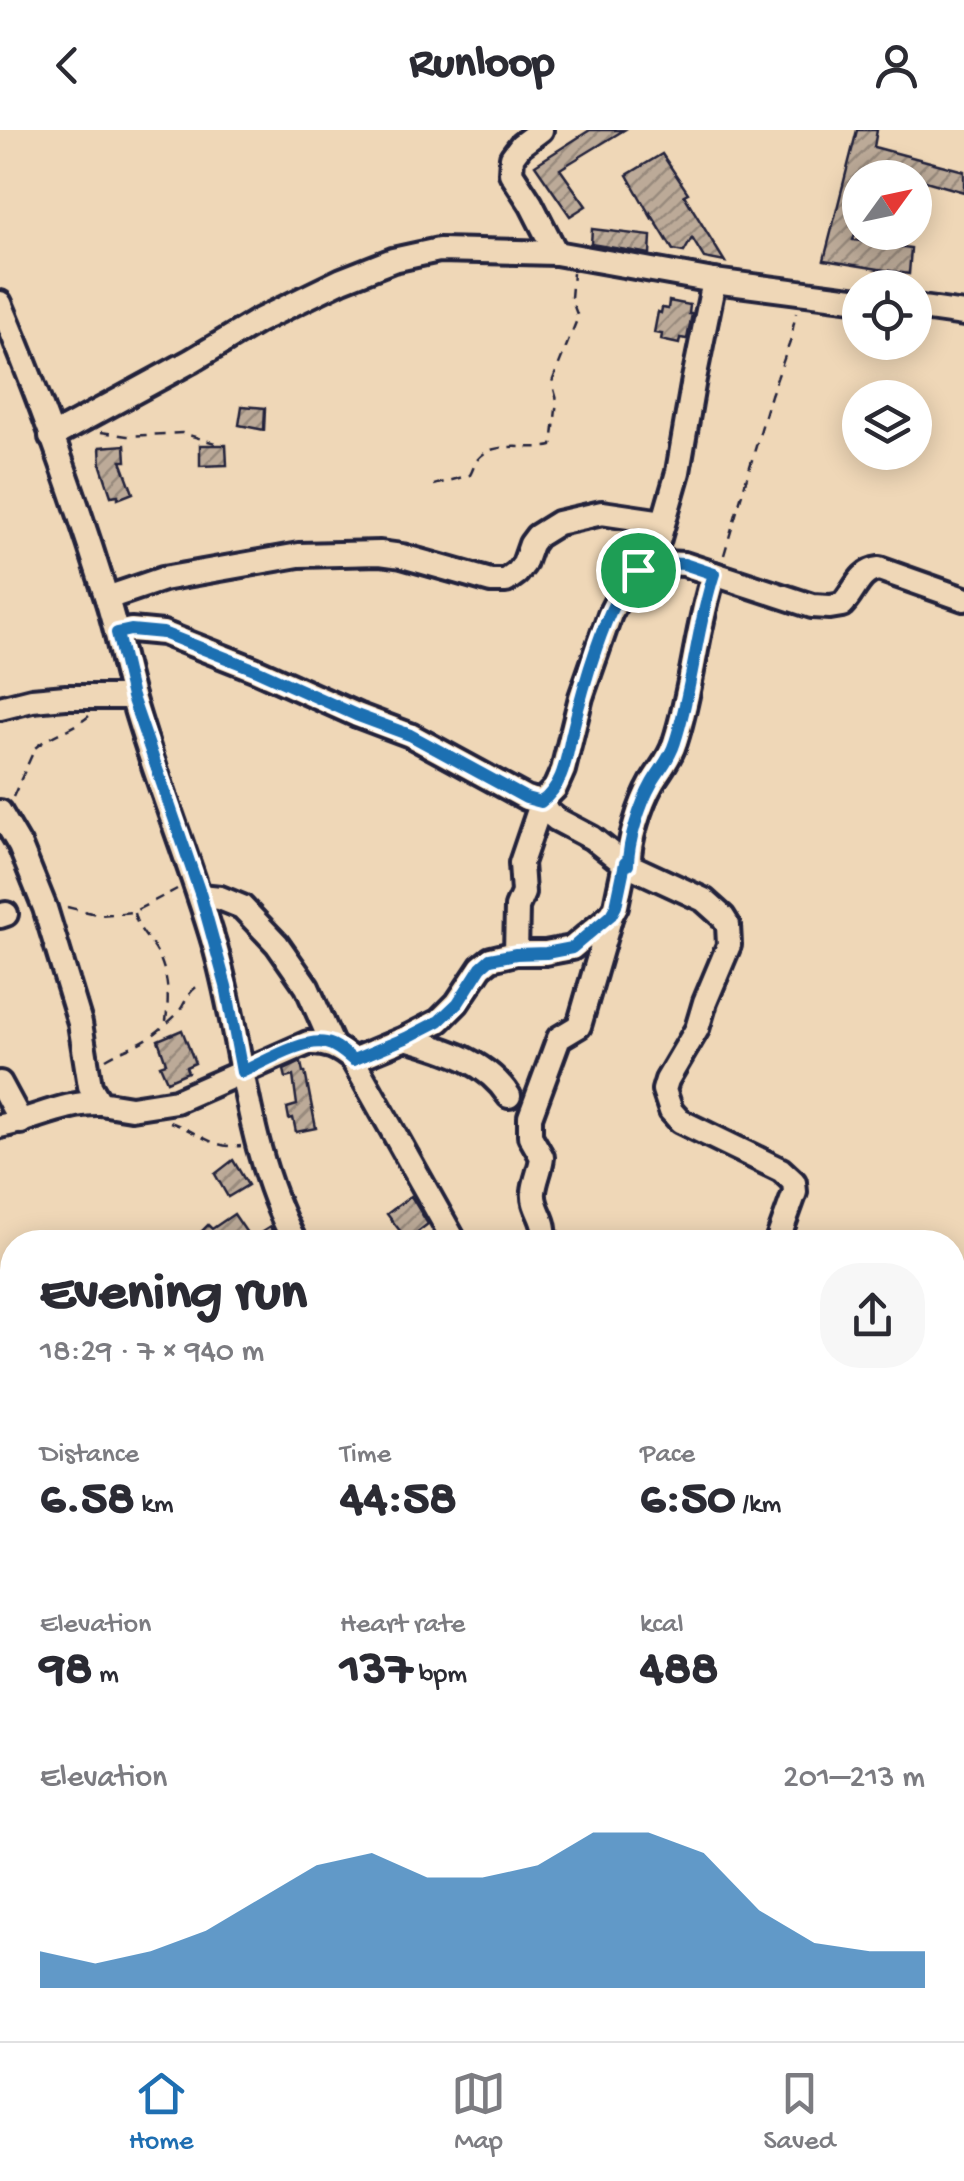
<!DOCTYPE html>
<html lang="en">
<head>
<meta charset="utf-8">
<style>
  :root { --surface:#fff; --page:#f7f7f7; --text:#2b2b33; --muted:#7c7c81; --line:#e1e1e2; --accent:#1f6fb2 }
  body { margin:0; font-family:"Gochi Hand",sans-serif; background:var(--page); color:var(--text); height:100vh; display:flex; flex-direction:column; font-size:38px; white-space:nowrap }
  * { box-sizing:border-box; margin:0 }
  p { font-size:32px; color:var(--muted) }
  .icon { flex:none; width:55px; height:55px; fill:none; stroke:currentColor; stroke-width:2; stroke-linecap:round; stroke-linejoin:round }
  .map { position:relative; flex:1; overflow:hidden }
  .sheet { position:absolute; left:0px; top:1100px; width:965px; height:812px; display:flex; flex-direction:column; background:var(--surface); border-radius:40px 40px 0 0; box-shadow:0 5px 25px #0003 }
  .sheet>* { flex:none }
  .needle { width:65px; rotate:57deg }
  .tools { position:absolute; left:842px; top:30px; display:grid; gap:20px }
  .tools a { display:grid; place-items:center; width:90px; height:90px; border-radius:50%; background:var(--surface); box-shadow:0 5px 25px #0003; font-size:50px }
  .pin { position:absolute; display:grid; place-items:center; width:85px; height:85px; color:#fff; margin:-42px; border:5px solid #fff; border-radius:50%; box-shadow:0 2px 10px #0007 }
  .round { display:grid; place-items:center; flex:none; width:105px; height:105px; border-radius:40px; background:var(--page) }
  .headline { display:flex; align-items:center; justify-content:space-between; height:170px; padding:0 40px }
  h1 { font-size:55px; font-weight:800; line-height:75px }
  .figures { display:grid; grid-template-columns:repeat(3,1fr); gap:15px; height:170px; padding:10px 40px }
  .figures div { display:grid; align-content:center }
  .figures b { font-size:50px; font-weight:800 }
  .figures small { font-size:28px; font-weight:400 }
  .figures p { font-size:28px }
  .chart { height:280px; padding:20px 40px }
  .chart p { display:flex; justify-content:space-between }
  .chart svg { width:100%; height:180px; margin-top:10px; fill:var(--accent); opacity:.7 }
  header { display:flex; justify-content:space-between; align-items:center; height:130px; padding:0 40px; background:var(--surface); font-size:45px; font-weight:800 }
  .tab-bar { display:flex; justify-content:space-around; align-items:center; height:140px; border-top:2px solid var(--line); background:var(--surface); font-size:28px; color:var(--muted) }
  .tab-bar a { display:grid; justify-items:center; gap:5px }
  .tab-bar .on { color:var(--accent) }
  .map>svg:first-child { display:block }
</style>
</head>
<body>
<header><svg class="icon" aria-label="back" viewBox="0 0 24 24"><path d="M15 5l-7 7 7 7"/></svg>Runloop<svg class="icon" aria-label="person" viewBox="0 0 24 24"><circle cx="12" cy="8" r="4"/><path d="M4 21q1-7 8-7t8 7"/></svg></header>
<div class="map">
<svg width="964" height="1911" viewBox="0 0 964 1911">
  <defs>
    <pattern id="building-hatch" width="6" height="6" patternUnits="userSpaceOnUse" patternTransform="scale(2.5)"><rect width="6" height="6" fill="#bcaa98"/><path d="M-1 1l2-2M0 6l6-6M5 7l2-2" fill="none" stroke="#988a7d"/></pattern>
  </defs>
  <rect width="100%" height="100%" fill="#efd7b7"/>
  <filter id="ink" filterUnits="userSpaceOnUse"><feTurbulence type="fractalNoise" baseFrequency=".01" numOctaves="2"/><feDisplacementMap in="SourceGraphic" scale="20" xChannelSelector="R" yChannelSelector="G"/><feConvolveMatrix kernelMatrix="1 2 1 2 8 2 1 2 1" color-interpolation-filters="sRGB"/></filter>
  <g filter="url(#ink)">
    <g fill="url(#building-hatch)" stroke="#22223b" stroke-width="2.5">
      <path d="M590,0h34l-64,39 26,37 -16,10 -35,-51z"/>
      <path d="M857,0h20l-3,17 90,24v21l-49,-14h-12l-34,-10 -3,10h-6v40l-7,22 58,8 -2,26 -85,-14z"/>
      <path d="M662,24l26,39 -4,2 41,67 -21,-4 -12,-20 -8,14 -11,-2 -22,-36v3l-24,-42z"/>
      <path d="M592,99l59,7 -1,18 -59,-10z"/>
      <path d="M669,171l21,4 -1,9h3l-5,25 -7,-1 -1,6 -18,-4 1,-6 -8,-1 4,-21 3,1 1,-5 6,1z"/>
      <path d="M242,276l23,2 -1,22 -25,-5z"/>
      <path d="M125,315l1,16h-5l12,32 -15,6v-4l-7,1 -10,-30 -1,-19z"/>
      <path d="M200,315h26l1,20 -27,1z"/>
      <path d="M182,900l13,33 -9,4 2,5 -21,9 -7,-16 6,-2 -8,-23z"/>
      <path d="M299,933h2l2,9h2l11,56 -20,4 -3,-14 -4,1 -2,-11 10,-3 -4,-29 -7,2 -2,-8z"/>
      <path d="M233,1030l15,25 -20,12 -13,-23z"/>
      <path d="M411,1066l17,28 -21,16 -20,-26z"/>
      <path d="M234,1084l17,25 19,-12 9,15h-88l17,-17 4,4z"/>
      <path d="M12,1430v27l-12,2v-27z"/>
      <path d="M12,1496v57l-12,4v-57z"/>
      <path d="M960,1594l4,1v40l-12,-3v-14z"/>
      <path d="M0,1603l12,25v38l-12,-20z"/>
      <path d="M952,1663l12,2 -6,37h-6z"/>
      <path d="M952,1874l12,4v17l-6,16h-43l4,-11h13l20,7z"/>
      <path d="M10,1900h42l-5,11h-40z"/>
      <path d="M442,1900h44v1l-26,10h-14z"/>
    </g>
    <g fill="none" stroke-linecap="round" stroke-linejoin="round">
      <defs>
        <g id="minor">
          <path d="M541,0l-20,15 -9,12 -1,16 20,31 25,49"/>
          <path d="M0,173c40,95 75,194 106,293 11,33 17,69 27,103 23,82 57,162 81,244 29,101 31,205 81,299"/>
          <path d="M915,177l49,7"/>
          <path d="M51,307l140,-76 67,-40 84,-41 51,-20 46,-10 117,3 158,28 146,19"/>
          <path d="M638,440l25,-7 21,1 128,42 18,1 12,-2c13,-13 17,-34 37,-36l85,30"/>
          <path d="M107,468l56,-19 136,-24 81,-2 22,3 89,25h15l11,-8 7,-9 7,-20 6,-8 21,-13 44,-10 61,9"/>
          <path d="M117,503l14,-3 32,3 91,36 103,46 53,20 116,63 15,4 14,-14 8,-18 18,-73 29,-83 15,-29 24,-25 8,-15 21,-73 16,-93 20,-98"/>
          <path d="M0,578l32,-8 34,-3h66"/>
          <path d="M535,672l21,17 36,19 30,24 82,38 19,17 5,8 1,20 -24,57 -8,27 -30,51 -3,10 7,21 9,10 101,49 13,12 1,10 -18,50"/>
          <path d="M0,682l20,34 25,62 35,115 10,63 10,17 31,5 45,-7 132,-58c19,-1 31,5 45,17l102,182"/>
          <path d="M629,735c-1,-23 11,-61 23,-82 8,-14 18,-24 23,-41 18,-55 21,-113 39,-168"/>
          <path d="M201,766l19,2 22,9 35,37 30,43 26,59"/>
          <path d="M0,786l6,-2"/>
          <path d="M516,823l1,-46 6,-14 -2,-30 19,-56"/>
          <path d="M406,908c39,12 80,22 103,58"/>
          <path d="M353,930l53,-22 33,-17 18,-18 24,-36 10,-8 25,-6h29l27,-5 39,-33 5,-9 9,-43"/>
          <path d="M0,953l21,39"/>
          <path d="M0,996c34,-6 64,-24 100,-23"/>
          <path d="M543,1112c6,-22 -11,-32 -9,-50 1,-12 7,-23 8,-35l-12,-21v-19l29,-79 20,-12 32,-111"/>
          <path d="M0,1233l12,-3"/>
          <path d="M0,1354l12,31"/>
          <path d="M952,1577l12,3"/>
          <path d="M0,1691l12,33"/>
          <path d="M952,1732l12,-2"/>
          <path d="M952,1796l12,6"/>
          <path d="M81,1900v11"/>
          <path d="M587,1900v11"/>
          <path d="M696,1900l14,11"/>
          <path d="M364,1905l22,6"/>
          <path d="M199,1911l1,-11"/>
          <path d="M568,1911l1,-11"/>
          <path d="M610,1911l2,-11"/>
        </g>
      </defs>
      <use href="#minor" stroke="#22223b" stroke-width="30"/>
      <g stroke="#22223b" stroke-width="2.5" stroke-dasharray="10 8" stroke-linecap="butt">
        <path d="M101,302l26,4 55,-3 33,10"/>
        <path d="M434,355l36,-10c3,-5 4,-11 8,-16 16,-20 54,-8 74,-13l5,-46 -5,-18 26,-65 -7,-19 2,-25"/>
        <path d="M724,425l47,-160 19,-53 6,-29"/>
        <path d="M13,667l22,-49c16,-14 37,-18 54,-32"/>
        <path d="M67,777l33,8 33,-3 44,-23"/>
        <path d="M134,783c4,19 17,27 25,43 10,23 10,41 7,65"/>
        <path d="M106,929c18,-11 35,-14 52,-28 6,-5 13,-11 19,-17 11,-13 8,-22 26,-31"/>
        <path d="M170,992c27,9 42,27 71,24"/>
      </g>
      <use href="#minor" stroke="#efd7b7" stroke-width="22"/>
    </g>
  </g>
  <g fill="none" stroke-linecap="round" stroke-linejoin="round" filter="url(#ink)">
    <defs>
      <path id="route" d="M663,433l21,1 30,10c-18,55 -21,113 -39,168 -5,17 -15,27 -23,41 -12,21 -24,59 -24,82l-3,-2 -9,43 -5,9 -39,33 -26,5 -30,1 -26,5 -9,8 -23,36 -19,18 -33,17 -53,22c-8,-7 -17,-15 -27,-17 -23,-5 -63,20 -84,29l-16,-86 -25,-90 -69,-199 -15,-64 14,-3 32,3 91,36 102,46 54,20 116,63 15,4c23,-17 25,-44 31,-69 9,-38 35,-135 62,-159 8,-7 20,-8 29,-11z"/>
    </defs>
    <use href="#route" stroke="#fff" stroke-width="20"/>
    <use href="#route" stroke="#1f6fb2" stroke-width="12"/>
  </g>
</svg>
<div class="tools">
<a><svg class="needle" viewBox="-14 -14 28 28"><path d="M0-13l5 13h-10z" fill="#e53935"/><path d="M0 13l5-13h-10z" fill="#7c7c81"/></svg></a>
<a><svg class="icon" aria-label="locate" viewBox="0 0 24 24"><circle cx="12" cy="12" r="6"/><path d="M12 2v4M12 18v4M2 12h4M18 12h4"/></svg></a>
<a><svg class="icon" aria-label="layers" viewBox="0 0 24 24"><path d="M12 4l9 5-9 5-9-5zM3 14l9 5 9-5"/></svg></a>
</div>
<div class="pin" style="left:638px;top:440px;background:#1e9e55"><svg class="icon" aria-label="arrive" viewBox="0 0 24 24"><path d="M6 21V4h12l-3 4 3 4H6"/></svg></div>
<section class="sheet">
<div class="headline"><div><h1>Evening run</h1><p>18:29 · 7 × 940 m</p></div><a class="round"><svg class="icon" aria-label="share" viewBox="0 0 24 24"><path d="M12 15V3M7 8l5-5 5 5M5 13v7h14v-7"/></svg></a></div>
<div class="figures">
<div><p>Distance</p><b>6.58<small> km</small></b></div>
<div><p>Time</p><b>44:58</b></div>
<div><p>Pace</p><b>6:50<small> /km</small></b></div>
</div>
<div class="figures">
<div><p>Elevation</p><b>98<small> m</small></b></div>
<div><p>Heart rate</p><b>137<small> bpm</small></b></div>
<div><p>kcal</p><b>488</b></div>
</div>
<div class="chart"><p><span>Elevation</span>201–213 m</p>
<svg viewBox="0 0 160 44" preserveAspectRatio="none"><path d="M0 44V35L10 38L20 35L30 30L40 22L50 14L60 11L70 17L80 17L90 14L100 6L110 6L120 11L130 25L140 33L150 35L160 35V44z"/></svg>
</div>
</section>
</div>
<nav class="tab-bar">
<a class="on"><svg class="icon" aria-label="home" viewBox="0 0 24 24"><path d="M3 11l9-7 9 7M6 9v11h12V9"/></svg>Home</a>
<a><svg class="icon" aria-label="map" viewBox="0 0 24 24"><path d="M3 6l6-2 6 2 6-2v14l-6 2-6-2-6 2zM9 4v14M15 6v14"/></svg>Map</a>
<a><svg class="icon" aria-label="saved" viewBox="0 0 24 24"><path d="M7 4h10v16l-5-4-5 4z"/></svg>Saved</a>
</nav>
</body>
</html>
